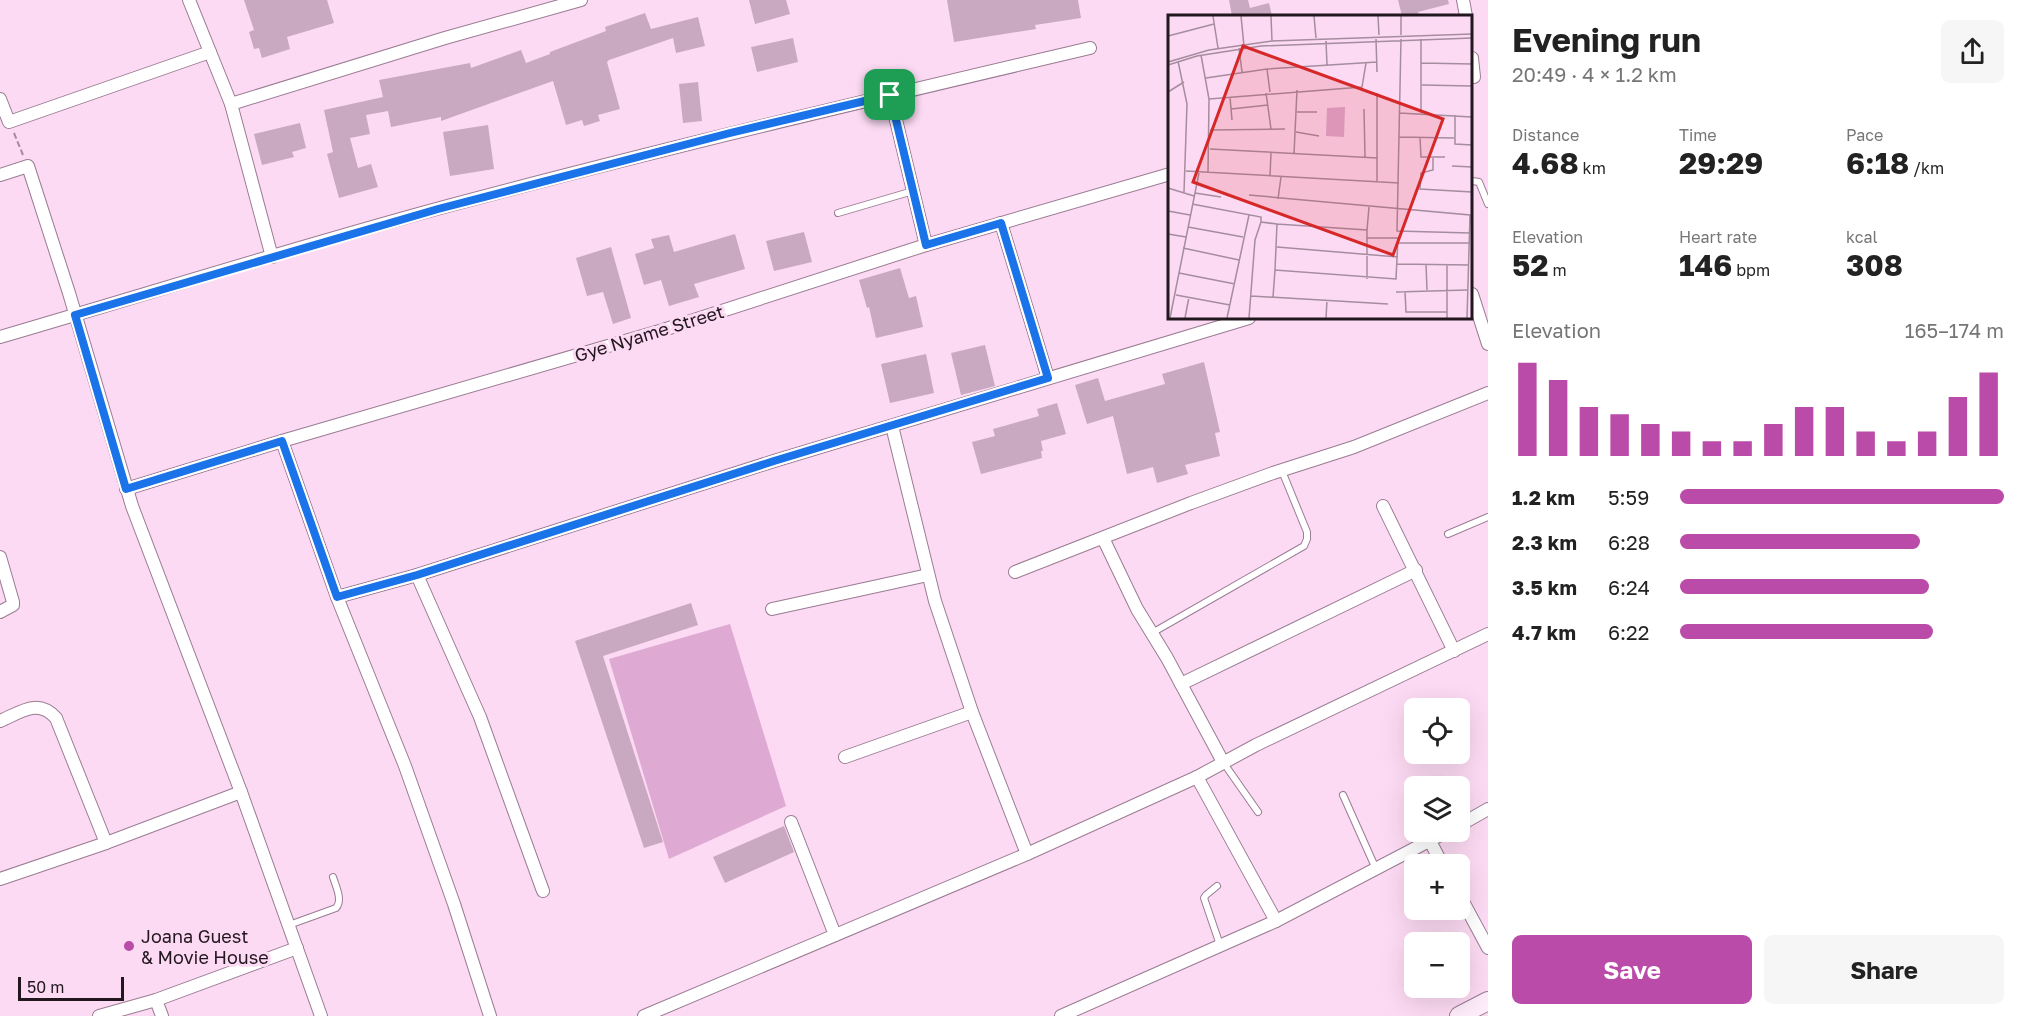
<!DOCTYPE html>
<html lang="en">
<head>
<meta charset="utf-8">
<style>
  :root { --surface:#fff; --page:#f6f6f6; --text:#222; --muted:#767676; --accent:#bb4ba8 }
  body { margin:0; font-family:"Golos Text",sans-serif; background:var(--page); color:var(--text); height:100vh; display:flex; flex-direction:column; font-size:22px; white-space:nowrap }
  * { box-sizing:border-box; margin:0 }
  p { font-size:20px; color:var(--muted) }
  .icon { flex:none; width:33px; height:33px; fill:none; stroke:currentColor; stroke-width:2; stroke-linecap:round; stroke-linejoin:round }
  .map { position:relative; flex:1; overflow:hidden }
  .panel { display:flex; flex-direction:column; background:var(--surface); width:540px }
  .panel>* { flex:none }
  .fabs { position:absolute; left:1404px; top:698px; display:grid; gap:12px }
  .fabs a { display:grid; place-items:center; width:66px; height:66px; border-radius:9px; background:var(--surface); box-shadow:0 6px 24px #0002; font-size:30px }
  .scale { position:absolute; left:18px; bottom:15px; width:106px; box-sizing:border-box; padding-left:6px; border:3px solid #22161f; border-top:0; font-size:16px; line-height:21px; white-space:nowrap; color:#22161f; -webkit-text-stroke:4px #fcdaf3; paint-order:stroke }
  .pin { position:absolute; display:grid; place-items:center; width:51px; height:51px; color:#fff; margin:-26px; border-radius:12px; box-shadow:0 3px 9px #0006 }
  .round { display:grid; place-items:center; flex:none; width:63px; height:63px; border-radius:9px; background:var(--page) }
  .headline { display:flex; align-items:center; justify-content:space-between; height:102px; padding:0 24px }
  h1 { font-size:33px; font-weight:700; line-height:45px }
  .stats { display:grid; grid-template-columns:repeat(3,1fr); gap:9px; height:102px; padding:6px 24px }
  .stats div { display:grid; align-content:center }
  .stats b { font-size:30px; font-weight:700 }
  .stats small { font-size:16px; font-weight:400 }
  .stats p { font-size:16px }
  .chart { height:168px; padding:12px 24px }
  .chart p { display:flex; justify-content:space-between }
  .chart svg { width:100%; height:108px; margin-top:6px; stroke:var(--accent); stroke-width:6 }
  .button { display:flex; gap:12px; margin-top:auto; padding:12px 24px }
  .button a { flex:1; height:69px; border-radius:9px; background:var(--accent); color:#fff; font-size:24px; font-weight:700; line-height:69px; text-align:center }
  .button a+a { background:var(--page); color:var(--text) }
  ul { padding:0 24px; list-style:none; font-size:20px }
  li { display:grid; grid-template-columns:96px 72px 1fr; align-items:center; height:45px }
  li i { height:15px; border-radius:8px; background:var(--accent) }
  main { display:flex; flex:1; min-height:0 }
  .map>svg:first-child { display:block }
</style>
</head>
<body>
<main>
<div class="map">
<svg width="1488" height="1016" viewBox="0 0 1488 1016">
  <rect width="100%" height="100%" fill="#fcdaf3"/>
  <path fill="#dea9d2" d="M730,624l56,182 -117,53 -60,-200z"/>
  <g fill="#c8a9c1">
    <path d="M244,0h83l7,23 -47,14 3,12 -28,9 -3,-10 -5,1 -5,-17 5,-2z"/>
    <path d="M749,0h37l4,14 -35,10z"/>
    <path d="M947,0h131l3,18 -46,7 1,4 -82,13z"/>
    <path d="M1229,0h19l2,8 19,-5 3,13h-40z"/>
    <path d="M1398,0h50l1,4 -31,8 1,4h-17z"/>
    <path d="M645,13l6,16 47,-12 7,29 -29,7 -3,-15 -64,22 -2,2 13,47 -22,6 2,6 -16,5 -2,-6 -16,5 -13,-44 -112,40v-4l-50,10 -3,-16 -22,4 4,19 -20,4 8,30 13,-4 7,23 -39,11 -12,-44 6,-2 -9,-42 59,-13 -4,-17 91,-17 1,5 50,-18 5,13 24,-9v-2l56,-21 -1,-4z"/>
    <path d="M793,38l5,24 -41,10 -6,-25z"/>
    <path d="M698,82l4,39 -19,2 -4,-39z"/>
    <path d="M300,123l6,25 -14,4 2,5 -32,8 -8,-31z"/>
    <path d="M488,125l6,44 -44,7 -7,-44z"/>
    <path d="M804,232l8,30 -38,9 -8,-30z"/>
    <path d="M735,234l10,35 -51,15 5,13 -30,9 -8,-26 -17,5 -9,-31 19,-6 -3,-9 18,-4 5,17z"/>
    <path d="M611,247l20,71 -18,6 -10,-32 -16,4 -11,-38z"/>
    <path d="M900,268l9,30 7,-2 7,31 -47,11 -7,-31 -2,1 -8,-28z"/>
    <path d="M985,345l10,41 -34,9 -10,-42z"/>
    <path d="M926,354l8,39 -44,10 -9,-39z"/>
    <path d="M1204,362l16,70 -5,1 5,23 -35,9 3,9 -31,9 -4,-16 -26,7 -14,-58 -26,8 -12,-39 23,-7 7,23 60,-17 -3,-10z"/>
    <path d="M1057,403l9,31 -25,7 2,10h-2l1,7 -61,16 -9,-32 23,-6 -2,-7 46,-13 -2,-7z"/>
    <path d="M691,603l7,22 -95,31 60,186 -19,6 -69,-207z"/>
    <path d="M784,826l10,26 -69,31 -12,-26z"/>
  </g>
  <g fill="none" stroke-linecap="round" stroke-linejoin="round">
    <defs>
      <g id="lane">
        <path d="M1472,181l7,1 9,22"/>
        <path d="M838,213l75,-22"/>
        <path d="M1448,534l40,-17"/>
        <path d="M1152,633l152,-87 3,-7v-7l-25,-61"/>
        <path d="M1223,762l35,50"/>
        <path d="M1343,795l33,74"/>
        <path d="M1217,886l-11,9 -2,3 16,47"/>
        <path d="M289,925l47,-17c7,-8 0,-21 -3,-31"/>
      </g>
      <g id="street">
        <path d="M189,0l42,104 214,-66 136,-38"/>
        <path d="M1463,0l3,16"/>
        <path d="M1472,58l2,19"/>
        <path d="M890,95l36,150"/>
        <path d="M0,99l9,23 201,-70"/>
        <path d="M231,104l41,153"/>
        <path d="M0,175l28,-9 41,127 63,213 109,286 80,224"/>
        <path d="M1001,223l47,155"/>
        <path d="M1472,294l16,50"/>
        <path d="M0,337c147,-43 293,-89 440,-129 216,-58 433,-109 650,-160"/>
        <path d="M892,426l43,175 37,111 55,142"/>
        <path d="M282,441l55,156 68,169 49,138 36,112"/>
        <path d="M126,489l156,-48 381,-111 263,-85 244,-71"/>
        <path d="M1383,506l71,145"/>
        <path d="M1103,538l34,71 30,49 56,104"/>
        <path d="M0,557l13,45v3l-13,7"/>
        <path d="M1015,572l176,-69 82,-30 81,-26 134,-54"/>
        <path d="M417,575l63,142 63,174"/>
        <path d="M337,597l80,-22 357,-114 475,-143"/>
        <path d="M772,609l156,-34"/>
        <path d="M1181,684l235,-114"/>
        <path d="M0,721c21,-9 38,-23 56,-3l50,125"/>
        <path d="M845,757l127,-45"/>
        <path d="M1197,777l79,144"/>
        <path d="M791,822l44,113"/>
        <path d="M1460,825l28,-16"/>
        <path d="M1430,841l12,23"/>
        <path d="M0,879l106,-36 135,-51"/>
        <path d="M1460,896l28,52"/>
        <path d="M156,1000l6,16"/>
        <path d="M99,1016l57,-16 141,-52"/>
        <path d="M644,1016l383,-162 170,-77 59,-32 232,-111"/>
        <path d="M1061,1016l215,-95 172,-90"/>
      </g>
      <path id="secondary" d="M1459,1016l29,-15"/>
    </defs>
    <use href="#lane" stroke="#9a7c93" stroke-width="8"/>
    <use href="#street" stroke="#9a7c93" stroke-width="14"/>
    <use href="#secondary" stroke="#9a7c93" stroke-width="20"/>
    <path stroke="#a48b9d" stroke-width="2" stroke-dasharray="6 3" stroke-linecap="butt" d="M14,133l9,22"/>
    <use href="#lane" stroke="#fff" stroke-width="6"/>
    <use href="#street" stroke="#fff" stroke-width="12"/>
    <use href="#secondary" stroke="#feecfa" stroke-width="18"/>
  </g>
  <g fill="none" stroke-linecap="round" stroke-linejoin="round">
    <defs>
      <path id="route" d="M890,95l36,150 75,-22 47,155 -274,83 -357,114 -80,22 -55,-156 -156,48 -51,-174 363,-106 292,-76z"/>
    </defs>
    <use href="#route" stroke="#fff" stroke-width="12"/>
    <use href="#route" stroke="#1a73e8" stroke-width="8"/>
  </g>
  <circle fill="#bb4ba8" stroke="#fcdaf3" stroke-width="2" cx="129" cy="946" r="6"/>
  <g text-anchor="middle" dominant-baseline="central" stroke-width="6" stroke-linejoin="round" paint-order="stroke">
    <g font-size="18" fill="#22161f" stroke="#fcdaf3">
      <text transform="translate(649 333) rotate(-17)">Gye Nyame Street</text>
    </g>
    <g font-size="18" fill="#22161f" stroke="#fcdaf3" text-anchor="start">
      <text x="141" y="936">Joana Guest<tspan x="141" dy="21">&amp; Movie House</tspan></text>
    </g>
  </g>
  <g transform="translate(1168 15)">
    <rect width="304" height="304" fill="#fcdaf3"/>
    <path d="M177,92l-1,30 -18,-1 1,-28z" fill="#dea9d2"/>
    <path fill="none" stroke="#a58c9e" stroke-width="1.5" d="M45,1l5,32M73,1l3,30M103,1l1,25M146,1l2,22M210,1l1,19M233,1v19M0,21l46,-12M208,24l1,33M233,24l-4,192 73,2M253,24v74M158,26l1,24M71,33l3,24M33,40l8,44 -1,73M10,46l9,43 -3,88M0,47l41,-12 63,-9 200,-7M253,48l51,1M0,50l29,-9 64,-10 211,-8M99,54l3,23M38,63l61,-9 110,-7M254,70l50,1M0,77l16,-10M98,78l5,36M62,82l2,23M41,84l153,-12 4,-24M63,94l37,-4M196,94l1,48M129,97h20M231,98l73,4M287,100v29l17,1M42,115l75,-1M128,117l23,4M231,122l55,1M252,122l1,20h24M42,134l167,9M126,139l3,-64M265,143v12l-12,3 -1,16 52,3M284,151l20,1M18,156l213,12M102,161l1,-23M209,167v-89M0,173l26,8M27,178l26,4M81,180l221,20 -3,103M110,184l3,-22M24,189l69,13v5l16,2M0,196l22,4M20,212l55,10M199,215l2,-23M0,219l18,3M230,228h72M109,232l121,10M15,233l56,12M229,249l72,1M258,249l1,26M107,255l2,-46 90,6v49M11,258l56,11M237,276l1,21h41M228,277l71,-2M8,280l54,10M83,281l137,8M105,282l2,-27 121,9 2,-41h-31M2,303l29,-145M17,303l4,-21M59,303l22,-103M81,303l6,-78 6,-18M158,303l1,-18M279,303v-54"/>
    <path fill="#d62828" fill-opacity="0.15" stroke="#d62828" stroke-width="3" d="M75,31l200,73 -50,136 -200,-73z"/>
    <rect width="304" height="304" fill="none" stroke="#22161f" stroke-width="3"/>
  </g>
</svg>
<div class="fabs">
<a><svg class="icon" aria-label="locate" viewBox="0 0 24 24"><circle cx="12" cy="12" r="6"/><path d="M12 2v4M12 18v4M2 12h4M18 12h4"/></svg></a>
<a><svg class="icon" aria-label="layers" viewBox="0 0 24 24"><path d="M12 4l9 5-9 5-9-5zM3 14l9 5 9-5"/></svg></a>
<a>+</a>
<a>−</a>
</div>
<div class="scale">50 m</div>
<div class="pin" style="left:890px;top:95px;background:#1e9e55"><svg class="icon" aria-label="arrive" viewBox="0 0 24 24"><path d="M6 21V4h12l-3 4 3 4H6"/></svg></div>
</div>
<section class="panel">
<div class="headline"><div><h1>Evening run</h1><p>20:49 · 4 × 1.2 km</p></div><a class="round"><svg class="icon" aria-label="share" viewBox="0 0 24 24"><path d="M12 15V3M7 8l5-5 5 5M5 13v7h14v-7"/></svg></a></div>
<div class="stats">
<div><p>Distance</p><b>4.68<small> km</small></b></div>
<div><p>Time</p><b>29:29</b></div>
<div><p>Pace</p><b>6:18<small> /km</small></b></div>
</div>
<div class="stats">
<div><p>Elevation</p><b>52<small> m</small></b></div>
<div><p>Heart rate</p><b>146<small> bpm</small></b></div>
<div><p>kcal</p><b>308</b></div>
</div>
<div class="chart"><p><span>Elevation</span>165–174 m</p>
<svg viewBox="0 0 160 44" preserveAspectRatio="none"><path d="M5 44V6M15 44V13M25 44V24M35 44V27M45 44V31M55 44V34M65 44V38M75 44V38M85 44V31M95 44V24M105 44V24M115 44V34M125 44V38M135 44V34M145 44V20M155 44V10"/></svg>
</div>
<ul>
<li><b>1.2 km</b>5:59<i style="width:100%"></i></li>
<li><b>2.3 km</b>6:28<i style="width:74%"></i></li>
<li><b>3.5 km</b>6:24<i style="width:77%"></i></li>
<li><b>4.7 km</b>6:22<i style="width:78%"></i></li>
</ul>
<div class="button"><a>Save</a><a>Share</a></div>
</section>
</main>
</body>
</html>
